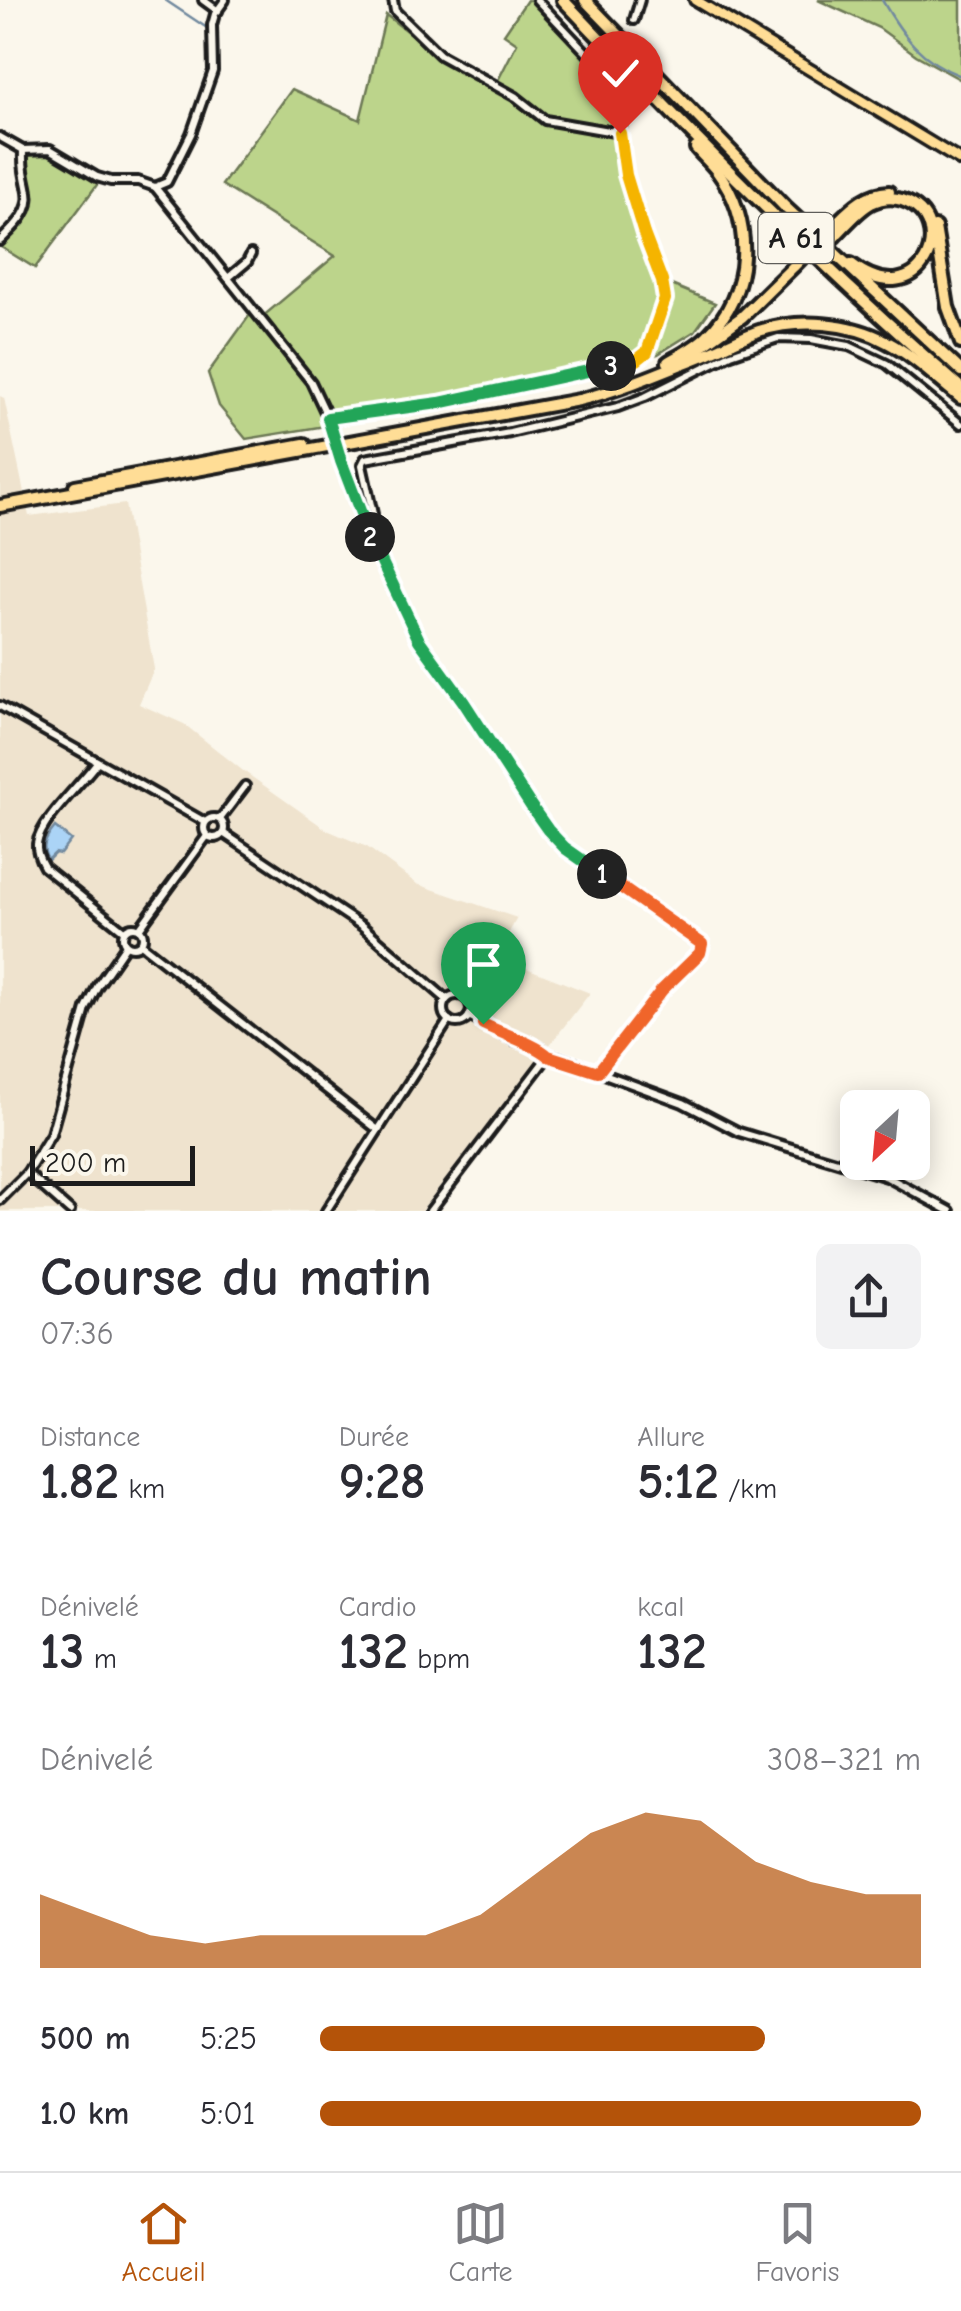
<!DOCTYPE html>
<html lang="fr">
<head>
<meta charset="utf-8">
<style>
  :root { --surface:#fff; --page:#f2f2f3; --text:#2b2b33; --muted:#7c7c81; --line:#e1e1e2; --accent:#b45309 }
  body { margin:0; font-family:"Comic Neue",sans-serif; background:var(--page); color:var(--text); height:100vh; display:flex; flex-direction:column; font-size:38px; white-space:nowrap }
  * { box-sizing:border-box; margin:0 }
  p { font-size:32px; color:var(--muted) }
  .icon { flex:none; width:55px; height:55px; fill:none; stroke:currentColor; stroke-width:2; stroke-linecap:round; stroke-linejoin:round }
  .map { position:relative; height:1211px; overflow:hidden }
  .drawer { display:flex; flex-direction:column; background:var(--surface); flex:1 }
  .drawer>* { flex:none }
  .needle { width:65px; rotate:206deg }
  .buttons { position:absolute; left:840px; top:1090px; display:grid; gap:20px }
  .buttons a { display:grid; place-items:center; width:90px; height:90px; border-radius:15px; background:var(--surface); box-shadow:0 5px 25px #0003; font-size:50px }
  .scale { position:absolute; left:30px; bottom:25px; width:165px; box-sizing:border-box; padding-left:10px; border:5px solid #1c1c1c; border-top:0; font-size:28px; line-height:35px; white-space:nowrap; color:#1c1c1c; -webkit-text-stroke:8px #fbf7ec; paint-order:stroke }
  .pin { position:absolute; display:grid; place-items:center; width:85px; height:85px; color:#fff; margin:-102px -42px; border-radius:50% 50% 50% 0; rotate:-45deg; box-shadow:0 0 10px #0007 }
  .pin .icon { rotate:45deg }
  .km { position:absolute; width:50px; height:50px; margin:-25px; border-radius:50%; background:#222; color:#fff; font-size:28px; line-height:50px; text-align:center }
  .round { display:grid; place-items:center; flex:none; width:105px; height:105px; border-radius:15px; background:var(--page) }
  .head { display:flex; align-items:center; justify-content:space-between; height:170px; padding:0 40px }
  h1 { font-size:55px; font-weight:700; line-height:75px }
  .stats { display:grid; grid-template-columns:repeat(3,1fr); gap:15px; height:170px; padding:10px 40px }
  .stats div { display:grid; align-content:center }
  .stats b { font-size:50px; font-weight:700 }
  .stats small { font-size:28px; font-weight:400 }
  .stats p { font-size:28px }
  .chart { height:280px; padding:20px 40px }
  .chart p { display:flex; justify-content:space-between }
  .chart svg { width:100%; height:180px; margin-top:10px; fill:var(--accent); opacity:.7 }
  ul { padding:0 40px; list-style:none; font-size:32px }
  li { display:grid; grid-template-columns:160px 120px 1fr; align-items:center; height:75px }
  li i { height:25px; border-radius:12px; background:var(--accent) }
  .tab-bar { display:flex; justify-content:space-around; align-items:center; height:140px; border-top:2px solid var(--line); background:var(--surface); font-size:28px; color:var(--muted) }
  .tab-bar a { display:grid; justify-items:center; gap:5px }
  .tab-bar .on { color:var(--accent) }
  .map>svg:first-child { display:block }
</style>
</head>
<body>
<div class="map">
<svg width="961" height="1211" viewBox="0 0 961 1211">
  <rect width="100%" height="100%" fill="#fbf7ec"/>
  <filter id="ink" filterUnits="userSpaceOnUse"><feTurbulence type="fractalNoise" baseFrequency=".01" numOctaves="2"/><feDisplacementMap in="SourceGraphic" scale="20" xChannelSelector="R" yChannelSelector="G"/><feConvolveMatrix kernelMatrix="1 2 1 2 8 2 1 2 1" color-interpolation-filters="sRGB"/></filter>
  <g filter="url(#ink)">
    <path fill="#efe3ce" d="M0,396l4,2 25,118 96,-12 29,165 -15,35 45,20 58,46 85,60 40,17 50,37 100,34 -21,38 94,37 -169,218h-421z"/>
    <g fill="#bcd48b" stroke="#6c7854" stroke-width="2.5">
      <path d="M527,0h7l93,100v57l29,95 13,32 46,19 -20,28 -37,23 -284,64 -128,21 -27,-33 -11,-33 44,-61 9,6 74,-62 -113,-71 70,-96 68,31 26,-105 65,51 42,24 24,-47 -13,-9z"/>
      <path d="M818,0h143v80l-45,-25 -37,-27z"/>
      <path d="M47,150l52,32 -64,86 -34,-21c15,-15 36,-32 31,-56 -4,-20 -11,-16 -3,-40z"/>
    </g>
    <path fill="#abd4f6" stroke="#728a9f" stroke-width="2.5" d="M55,827l16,13 -11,14 -5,-1 -7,7c-8,-13 -2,-22 7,-33z"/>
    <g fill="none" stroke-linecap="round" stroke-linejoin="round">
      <g stroke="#728a9f" stroke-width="2.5">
        <path d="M165,0l42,28"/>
        <path d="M882,0c21,36 39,61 79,76"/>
      </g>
      <defs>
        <g id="minor">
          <path d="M203,0l15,11"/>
          <path d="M393,0l2,11 45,44 76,42 29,23 75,13"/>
          <path d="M634,20l6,-20"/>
          <path d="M0,137l23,13"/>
          <path d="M23,150l27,-1 47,28 14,4h27l17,6 156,195 17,36 3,12"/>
          <path d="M155,187l12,-5 24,-48 22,-63 -1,-46 3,-11 10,-14"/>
          <path d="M0,241c13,-13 32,-29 28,-49 -3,-18 -6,-22 -5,-42"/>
          <path d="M228,278l19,-16 4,-8"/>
          <path d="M328,418l111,-15 198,-42 10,-9 18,-53 -3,-18 -18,-46 -19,-60 -5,-42 2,-38 -4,-9 -81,-86"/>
          <path d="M341,461l33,87 45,92 44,61 85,129 17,18 136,96 -1,9 -37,37 -65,82"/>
          <path d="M370,537l3,-23 -11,-49 3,-6 145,-26 108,-26 27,-10 86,-43 47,-16 33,1 38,7 38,18 74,60"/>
          <path d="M0,706l205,116"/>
          <path d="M97,762c-14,20 -57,59 -60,82 -1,8 3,16 7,23l80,64"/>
          <circle cx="214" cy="828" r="10"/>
          <path d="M220,819l25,-33"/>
          <path d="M223,833l139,93 84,73"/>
          <circle cx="133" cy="937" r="10"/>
          <path d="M139,929l68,-93"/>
          <path d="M141,944l237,186"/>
          <circle cx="457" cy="1009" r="14"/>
          <path d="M469,1016l45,24 28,9 5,6"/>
          <path d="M27,1173l43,38"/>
          <path d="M0,1200l27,-27 24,-39 35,-125 11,-22 29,-42"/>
          <path d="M326,1211l123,-191"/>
          <path d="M430,1211l118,-155 10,1 125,46 56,29 148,45 63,34"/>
        </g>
        <path id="major" d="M695,0l266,161"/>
        <g id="highway">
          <path d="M563,0c128,135 258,267 398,388"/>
          <path d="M585,0l200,207 176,164"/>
          <path d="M935,227l13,80 13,36"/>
          <path d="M831,228c18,-17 33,-35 58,-36"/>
          <path d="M836,235c11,-11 22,-25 35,-32 10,-5 21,-6 31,-3 59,20 20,118 -51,64"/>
          <path d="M689,355l53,-38 52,-51"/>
          <path d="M668,362c14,-8 28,-15 39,-26 46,-45 47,-115 10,-165 -6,-8 -14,-15 -21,-23"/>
          <path d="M75,486l229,-42"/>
          <path d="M0,506l579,-106c45,-11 87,-30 130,-47 17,-7 33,-16 50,-22 40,-13 91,-9 128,11 27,14 50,37 74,56"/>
        </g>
      </defs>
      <use href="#minor" stroke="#1c1c1c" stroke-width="14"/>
      <use href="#major" stroke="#1c1c1c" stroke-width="16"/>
      <use href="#highway" stroke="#1c1c1c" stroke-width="18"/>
      <use href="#minor" stroke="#fbf7ec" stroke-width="6"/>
      <use href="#major" stroke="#ffdd96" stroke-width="9"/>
      <use href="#highway" stroke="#ffdd96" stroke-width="10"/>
      <defs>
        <path id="minor-bridge" d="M331,430l10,31"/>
        <g id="highway-bridge">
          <path d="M813,256l23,-21"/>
          <path d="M794,266l37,-38"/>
        </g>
      </defs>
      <use href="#minor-bridge" stroke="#1c1c1c" stroke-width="14" stroke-linecap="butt"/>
      <use href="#highway-bridge" stroke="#1c1c1c" stroke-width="18" stroke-linecap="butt"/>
      <use href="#minor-bridge" stroke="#fbf7ec" stroke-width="6"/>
      <use href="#highway-bridge" stroke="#ffdd96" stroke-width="10"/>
    </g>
  </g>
  <g fill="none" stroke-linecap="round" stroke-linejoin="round" filter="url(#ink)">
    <defs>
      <path id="split-1" d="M483,1024c17,9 53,20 65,32l50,16 64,-82 38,-37 2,-9 -100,-70"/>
      <path id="split-2" d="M370,537l49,103 44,61 68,105 17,24 17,18 37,26"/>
      <path id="split-3" d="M370,537l-29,-76 -13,-43 111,-15 172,-37"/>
      <path id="split-4" d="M611,366l26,-6 10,-8 18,-53 -3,-18 -18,-47 -18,-59 -6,-42"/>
    </defs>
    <use href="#split-1" stroke="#fff" stroke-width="20"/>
    <use href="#split-2" stroke="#fff" stroke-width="20"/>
    <use href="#split-3" stroke="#fff" stroke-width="20"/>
    <use href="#split-4" stroke="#fff" stroke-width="20"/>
    <use href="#split-1" stroke="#f0652b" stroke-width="12"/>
    <use href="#split-2" stroke="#22a559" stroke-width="12"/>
    <use href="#split-3" stroke="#22a559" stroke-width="12"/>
    <use href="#split-4" stroke="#f5b400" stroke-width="12"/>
  </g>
  <g text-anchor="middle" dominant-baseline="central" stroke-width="9" stroke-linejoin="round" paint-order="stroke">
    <rect fill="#fbf7ec" stroke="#5f5e5a" stroke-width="2.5" x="758.5" y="213" width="75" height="50" rx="8"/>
    <g font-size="30" font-weight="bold" fill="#1c1c1c">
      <text x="796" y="238">A 61</text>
    </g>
  </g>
</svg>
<div class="buttons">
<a><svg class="needle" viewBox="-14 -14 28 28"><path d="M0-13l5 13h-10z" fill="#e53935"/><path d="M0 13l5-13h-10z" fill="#7c7c81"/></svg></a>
</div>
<div class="scale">200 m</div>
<div class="pin" style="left:483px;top:1024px;background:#1e9e55"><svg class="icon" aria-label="arrive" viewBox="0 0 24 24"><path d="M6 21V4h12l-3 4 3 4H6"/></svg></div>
<div class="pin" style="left:620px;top:133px;background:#d93025"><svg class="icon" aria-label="check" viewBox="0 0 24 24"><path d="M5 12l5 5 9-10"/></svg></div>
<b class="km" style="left:602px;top:874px">1</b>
<b class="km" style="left:370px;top:537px">2</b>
<b class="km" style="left:611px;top:366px">3</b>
</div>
<section class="drawer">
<div class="head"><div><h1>Course du matin</h1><p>07:36</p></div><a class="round"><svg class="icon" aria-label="share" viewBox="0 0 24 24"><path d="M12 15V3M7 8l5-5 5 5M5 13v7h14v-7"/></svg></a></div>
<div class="stats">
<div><p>Distance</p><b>1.82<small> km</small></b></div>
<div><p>Durée</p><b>9:28</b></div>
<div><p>Allure</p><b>5:12<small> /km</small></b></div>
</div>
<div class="stats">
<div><p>Dénivelé</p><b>13<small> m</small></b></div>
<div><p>Cardio</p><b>132<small> bpm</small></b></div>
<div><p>kcal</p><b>132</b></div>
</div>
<div class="chart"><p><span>Dénivelé</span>308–321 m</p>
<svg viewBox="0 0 160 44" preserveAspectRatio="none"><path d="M0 44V26L10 31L20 36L30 38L40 36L50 36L60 36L70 36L80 31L90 21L100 11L110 6L120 8L130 18L140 23L150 26L160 26V44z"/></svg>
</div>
<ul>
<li><b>500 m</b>5:25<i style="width:74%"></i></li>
<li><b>1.0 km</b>5:01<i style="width:100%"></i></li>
</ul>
</section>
<nav class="tab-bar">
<a class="on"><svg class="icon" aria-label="home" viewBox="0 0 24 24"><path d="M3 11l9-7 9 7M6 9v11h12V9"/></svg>Accueil</a>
<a><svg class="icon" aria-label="map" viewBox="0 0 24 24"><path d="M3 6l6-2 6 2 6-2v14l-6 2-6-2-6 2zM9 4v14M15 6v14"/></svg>Carte</a>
<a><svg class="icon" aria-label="saved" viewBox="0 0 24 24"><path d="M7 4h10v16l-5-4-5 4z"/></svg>Favoris</a>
</nav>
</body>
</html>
